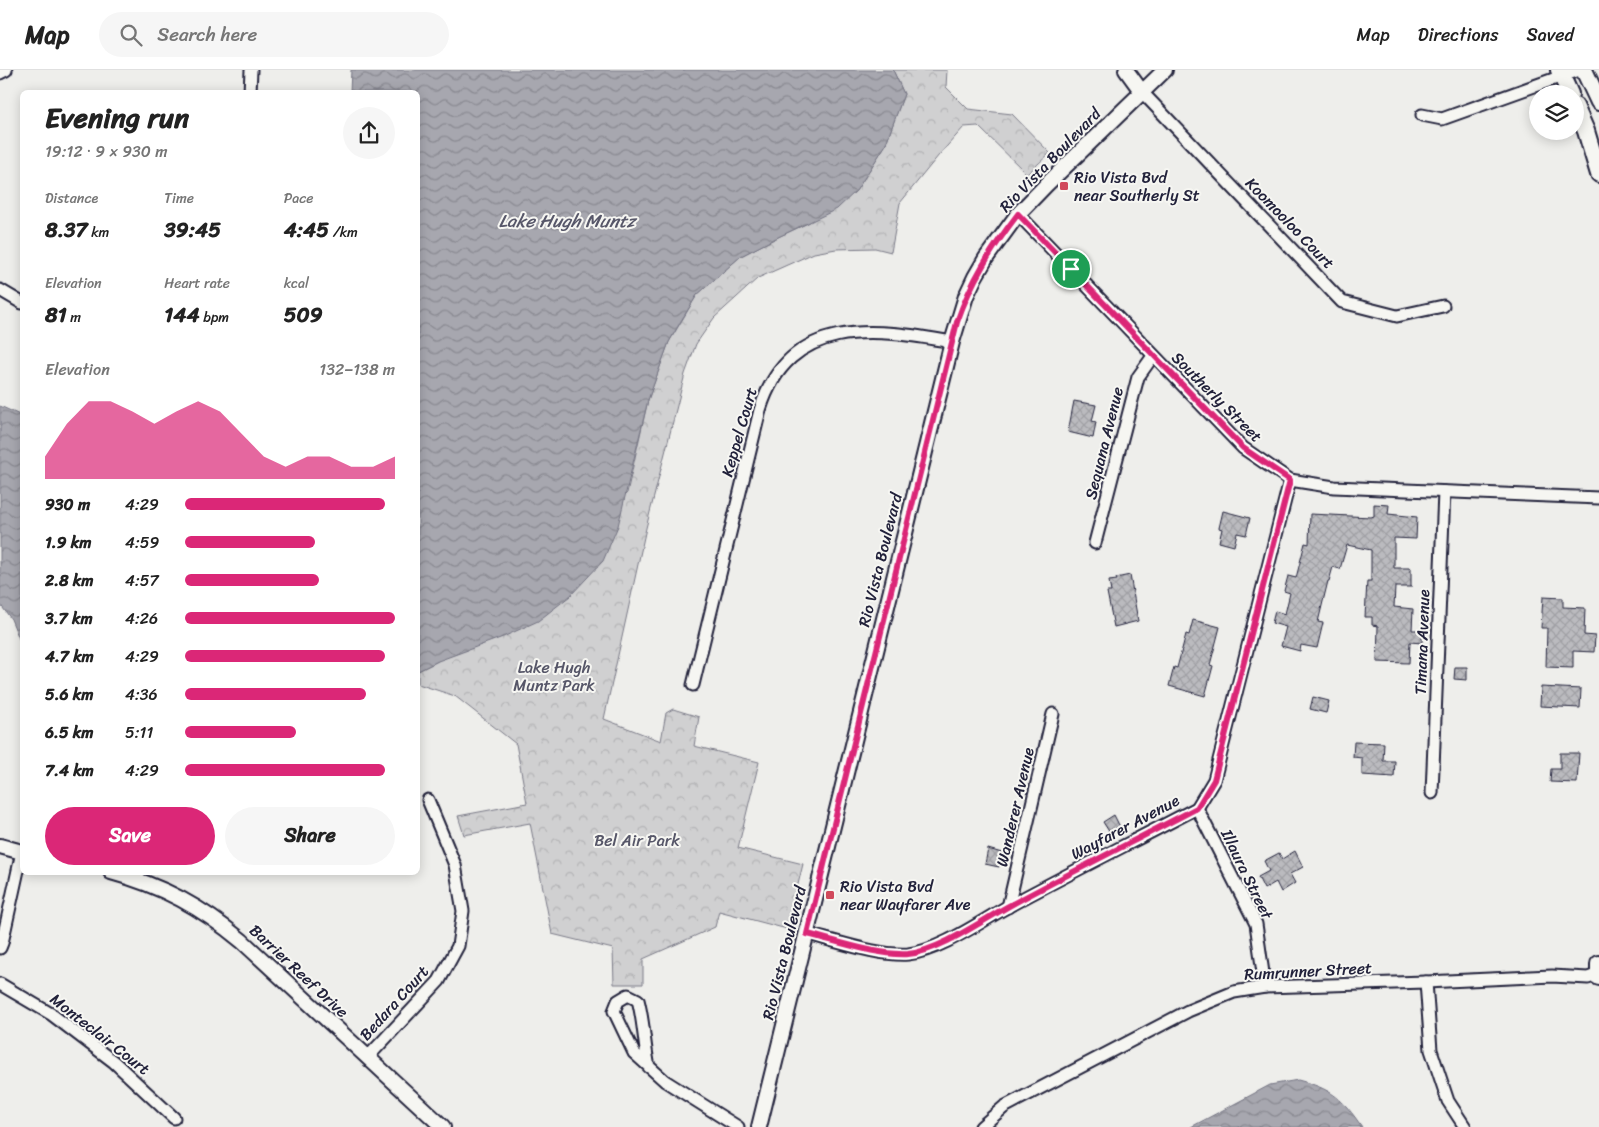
<!DOCTYPE html>
<html lang="en">
<head>
<meta charset="utf-8">
<style>
  :root { --surface:#fff; --page:#f6f6f6; --text:#222; --muted:#767676; --line:#e0e0e0; --accent:#db2777 }
  body { margin:0; font-family:Sriracha,sans-serif; background:var(--page); color:var(--text); height:100vh; display:flex; flex-direction:column; font-size:19px; white-space:nowrap }
  * { box-sizing:border-box; margin:0 }
  p { font-size:16px; color:var(--muted) }
  .icon { flex:none; width:28px; height:28px; fill:none; stroke:currentColor; stroke-width:2; stroke-linecap:round; stroke-linejoin:round }
  .map { position:relative; flex:1; overflow:hidden }
  .side { position:absolute; left:20px; top:20px; width:400px; height:785px; display:flex; flex-direction:column; background:var(--surface); border-radius:8px; box-shadow:0 2px 12px #0003 }
  .side>* { flex:none }
  .controls { position:absolute; left:1529px; top:15px; display:grid; gap:10px }
  .controls a { display:grid; place-items:center; width:55px; height:55px; border-radius:50%; background:var(--surface); box-shadow:0 2px 12px #0003; font-size:25px }
  .pin { position:absolute; display:grid; place-items:center; width:42px; height:42px; color:#fff; margin:-21px; border:2px solid #fff; border-radius:50%; box-shadow:0 1px 5px #0007 }
  .round { display:grid; place-items:center; flex:none; width:52px; height:52px; border-radius:26px; background:var(--page) }
  .head { display:flex; align-items:center; justify-content:space-between; height:85px; padding:0 25px }
  h1 { font-size:28px; font-weight:700; line-height:38px }
  .metrics { display:grid; grid-template-columns:repeat(3,1fr); gap:8px; height:85px; padding:5px 25px }
  .metrics div { display:grid; align-content:center }
  .metrics b { font-size:21px; font-weight:700 }
  .metrics small { font-size:14px; font-weight:400 }
  .metrics p { font-size:14px }
  .chart { height:140px; padding:10px 25px }
  .chart p { display:flex; justify-content:space-between }
  .chart svg { width:100%; height:90px; margin-top:5px; fill:var(--accent); opacity:.7 }
  .cta { display:flex; gap:10px; margin-top:auto; padding:10px 25px }
  .cta a { flex:1; height:58px; border-radius:30px; background:var(--accent); color:#fff; font-size:20px; font-weight:700; line-height:58px; text-align:center }
  .cta a+a { background:var(--page); color:var(--text) }
  ul { padding:0 25px; list-style:none; font-size:16px }
  li { display:grid; grid-template-columns:80px 60px 1fr; align-items:center; height:38px }
  li i { height:12px; border-radius:6px; background:var(--accent) }
  header { display:flex; align-items:center; gap:30px; box-sizing:border-box; height:70px; padding:0 25px; background:var(--surface); border-bottom:1px solid var(--line) }
  header strong { font-size:24px }
  nav { display:flex; gap:28px; margin-inline-start:auto; font-size:18px }
  .search { width:350px; height:45px; background:var(--page); display:flex; align-items:center; gap:12px; box-sizing:border-box; padding:0 18px; border-radius:28px; color:var(--muted); font-size:19px }
  .map>svg:first-child { display:block }
</style>
</head>
<body>
<header>
<strong>Map</strong>
<div class="search"><svg class="icon" aria-label="search" viewBox="0 0 24 24"><circle cx="10" cy="10" r="6"/><path d="M15 15l6 6"/></svg>Search here</div>
<nav><a>Map</a><a>Directions</a><a>Saved</a></nav>
</header>
<div class="map">
<svg width="1599" height="1057" viewBox="0 0 1599 1057">
  <defs>
    <pattern id="park-crowns" width="20" height="18" patternUnits="userSpaceOnUse" patternTransform="scale(1.25)"><rect width="20" height="18" fill="#d0d0d1"/><path d="M2 6a3 3 0 1 1 6 0M12 15a3 3 0 1 1 6 0" fill="none" stroke="#b2b2b4"/></pattern>
    <pattern id="water-waves" width="16" height="10" patternUnits="userSpaceOnUse" patternTransform="scale(1.25)"><rect width="16" height="10" fill="#a7a7af"/><path d="M0 5q4-4 8 0t8 0" fill="none" stroke="#888890"/></pattern>
    <pattern id="building-cross-hatch" width="8" height="8" patternUnits="userSpaceOnUse" patternTransform="scale(1.25)"><rect width="8" height="8" fill="#bbbbbf"/><path d="M0 0l8 8M0 8l8-8" fill="none" stroke="#a0a0a5"/></pattern>
  </defs>
  <rect width="100%" height="100%" fill="#eeeeeb"/>
  <filter id="ink" filterUnits="userSpaceOnUse"><feTurbulence type="fractalNoise" baseFrequency=".02" numOctaves="2"/><feDisplacementMap in="SourceGraphic" scale="10" xChannelSelector="R" yChannelSelector="G"/><feConvolveMatrix kernelMatrix="1 2 1 2 8 2 1 2 1" color-interpolation-filters="sRGB"/></filter>
  <g filter="url(#ink)">
    <path fill="url(#park-crowns)" stroke="#797986" d="M893,0h54l-1,17 22,22 44,5 38,39 -23,21 -49,-48 -14,1 -25,28 -39,48 -9,49 -16,-4 -39,1 -22,4 -56,25 -44,40 -18,26 -11,30 -39,154 -42,191 57,22 5,-28 7,-4 26,8 -5,29 65,16 -21,86 65,16 -16,65 -68,-18 -4,16 -72,32v25h-29l-1,-35 -61,-15 -22,-111 -66,12 -6,-19 69,-13 -11,-59 -61,-48 -37,-12v-13l20,-10 189,-168 21,-93 21,-58 28,-47 44,-39 33,-17 34,-16 48,-32 29,-45 19,-52z"/>
    <g fill="url(#water-waves)" stroke="#727281">
      <path d="M351,0h542l11,24 -19,52 -29,45 -19,18 -63,30 -33,17 -44,39 -16,26 -12,21 -21,58 -30,126 -15,35 -33,35 -32,25 -35,16 -65,24 -20,10v-579h-68z"/>
      <path d="M0,336l22,10v230l-11,-27 -11,-15z"/>
      <path d="M1298,1010c34,9 44,18 64,47h-171l79,-42z"/>
    </g>
    <g fill="url(#building-cross-hatch)" stroke="#22223b">
      <path d="M1074,331l22,4 -4,16 4,1 -3,16 -25,-6z"/>
      <path d="M1374,434l15,1 -1,9 29,3 -1,22 -22,-1v30h17v19h-16l-1,20 19,2 -1,21h10v13l-12,-1 -1,21 -32,-1 1,-36 -6,-1v-8h-7l2,-36h4v-31l-24,-5 -7,24 -7,-2 -4,14h-1l-10,41 5,1 -6,25 -16,-3 -1,6 -19,-5 5,-19 -14,-4 3,-12 10,3 5,-21 -6,-2 4,-15 8,2 9,-35 4,1 1,-30 61,3 3,-1z"/>
      <path d="M1223,441l27,7 -4,17 -9,-2 -3,13 -15,-4 3,-13 -3,-1z"/>
      <path d="M1130,505l8,46 -24,6 -7,-35h4l-2,-11 8,-1 -1,-2z"/>
      <path d="M1543,527l20,1v9l22,1 -1,27 11,1 -1,16 -21,-1v17l-27,-1 1,-39h-6z"/>
      <path d="M1193,550l27,7 -10,38 3,1 -8,30 -36,-10 5,-19 3,1 9,-34 3,1z"/>
      <path d="M1455,597h12v13l-13,-1z"/>
      <path d="M1541,617l40,2 -1,19 -40,-2z"/>
      <path d="M1313,627l16,4 -3,12 -16,-4z"/>
      <path d="M1354,672l30,1 -1,18h12l-1,16 -32,-2v-17l-9,-1z"/>
      <path d="M1560,683h19l-2,30 -27,-1 1,-13h9z"/>
      <path d="M1114,745l6,12 -10,6 -7,-11z"/>
      <path d="M988,779l14,4 -3,14 -14,-3z"/>
      <path d="M1295,781l8,16 -13,7 5,9 -14,9 -5,-10 -12,7 -6,-12 11,-6 -5,-10 15,-8 3,6z"/>
    </g>
    <g fill="none" stroke-linecap="round" stroke-linejoin="round">
      <defs>
        <g id="minor">
          <path d="M0,3l6,-3"/>
          <path d="M250,22l1,-22"/>
          <path d="M1142,22l200,210 55,14 46,-10"/>
          <path d="M1422,45l20,4 137,-49"/>
          <path d="M1018,144l225,234 47,32 44,7 265,11"/>
          <path d="M0,220l22,13"/>
          <path d="M1095,473l43,-166 15,-21"/>
          <path d="M693,615l67,-275c29,-94 114,-82 192,-68"/>
          <path d="M1432,723l12,-301"/>
          <path d="M1197,738l59,116 9,63"/>
          <path d="M1008,837l45,-193"/>
          <path d="M807,864c30,7 71,22 101,20 31,-3 72,-32 99,-47 63,-34 127,-66 190,-99l17,-28 76,-300"/>
          <path d="M0,878l2,-5 20,-91"/>
          <path d="M1426,912l5,68 17,51 17,26"/>
          <path d="M0,914l51,30 63,48 60,56"/>
          <path d="M367,988l72,-77 19,-35 5,-35 -8,-46 -27,-65"/>
          <path d="M649,997c-5,-22 -5,-45 -11,-67l-10,-5 -10,6 -4,10 20,42 31,28 73,46"/>
          <path d="M981,1057l23,-20 184,-96 46,-19 31,-5 161,-5 126,-6 36,2 11,-4"/>
        </g>
        <g id="tertiary">
          <path d="M1126,0l16,22"/>
          <path d="M0,776l22,6"/>
          <path d="M111,802c52,14 90,35 131,69l201,186"/>
          <path d="M759,1057l193,-785 14,-46 9,-19 11,-19 32,-44 29,-30 118,-114"/>
        </g>
        <g id="secondary">
          <path d="M1559,0l11,24"/>
          <path d="M1584,0l15,32"/>
          <path d="M1575,36l11,25 13,43"/>
          <path d="M1599,894v13"/>
        </g>
      </defs>
      <use href="#minor" stroke="#22223b" stroke-width="15"/>
      <use href="#tertiary" stroke="#22223b" stroke-width="18"/>
      <use href="#secondary" stroke="#22223b" stroke-width="20"/>
      <use href="#minor" stroke="#f6f6f2" stroke-width="11"/>
      <use href="#tertiary" stroke="#f6f6f2" stroke-width="14"/>
      <use href="#secondary" stroke="#f6f6f2" stroke-width="16"/>
    </g>
  </g>
  <g fill="none" stroke-linecap="round" stroke-linejoin="round" filter="url(#ink)">
    <defs>
      <path id="route" d="M1018,144l225,234 47,32 -76,300 -17,28c-63,33 -127,65 -190,99 -27,15 -68,44 -99,47 -30,2 -71,-13 -101,-20l150,-612c14,-41 35,-74 61,-108z"/>
    </defs>
    <use href="#route" stroke="#fff" stroke-width="10"/>
    <use href="#route" stroke="#db2777" stroke-width="6"/>
  </g>
  <g fill="#d1495b" stroke="#f6f6f2" stroke-width="2">
    <rect x="1059" y="111" width="10" height="10" rx="2.5"/>
    <rect x="825" y="820" width="10" height="10" rx="2.5"/>
  </g>
  <g text-anchor="middle" dominant-baseline="central" stroke-width="4" stroke-linejoin="round" paint-order="stroke">
    <g font-size="16" fill="#22223b" stroke="#f6f6f2">
      <text transform="translate(1050 90) rotate(-46)">Rio Vista Boulevard</text>
      <text transform="translate(1290 153) rotate(46)">Koomooloo Court</text>
      <text transform="translate(1217 327) rotate(45)">Southerly Street</text>
      <text transform="translate(739 362) rotate(-74)">Keppel Court</text>
      <text transform="translate(1104 373) rotate(-76)">Sequana Avenue</text>
      <text transform="translate(880 490) rotate(-76)">Rio Vista Boulevard</text>
      <text transform="translate(1422 572) rotate(-88)">Timana Avenue</text>
      <text transform="translate(1015 737) rotate(-77)">Wanderer Avenue</text>
      <text transform="translate(1125 757) rotate(-28)">Wayfarer Avenue</text>
      <text transform="translate(1247 804) rotate(64)">Illaura Street</text>
      <text transform="translate(784 883) rotate(-76)">Rio Vista Boulevard</text>
      <text transform="translate(299 901) rotate(43)">Barrier Reef Drive</text>
      <text transform="translate(1308 901) rotate(-3)">Rumrunner Street</text>
      <text transform="translate(394 933) rotate(-48)">Bedara Court</text>
      <text transform="translate(100 964) rotate(38)">Monteclair Court</text>
    </g>
    <g font-size="16" fill="#22223b" stroke="#f6f6f2" text-anchor="start">
      <text x="1074" y="107">Rio Vista Bvd<tspan x="1074" dy="18">near Southerly St</tspan></text>
      <text x="840" y="816">Rio Vista Bvd<tspan x="840" dy="18">near Wayfarer Ave</tspan></text>
    </g>
    <g font-size="16" fill="#565668" stroke="#f6f6f2">
      <text x="554" y="597">Lake Hugh<tspan x="554" dy="18">Muntz Park</tspan></text>
      <text x="637" y="770">Bel Air Park</text>
    </g>
    <g font-size="18" font-style="italic" fill="#575769" stroke="#f6f6f2">
      <text x="567" y="151">Lake Hugh Muntz</text>
    </g>
  </g>
</svg>
<div class="controls">
<a><svg class="icon" aria-label="layers" viewBox="0 0 24 24"><path d="M12 4l9 5-9 5-9-5zM3 14l9 5 9-5"/></svg></a>
</div>
<div class="pin" style="left:1071px;top:199px;background:#1e9e55"><svg class="icon" aria-label="arrive" viewBox="0 0 24 24"><path d="M6 21V4h12l-3 4 3 4H6"/></svg></div>
<section class="side">
<div class="head"><div><h1>Evening run</h1><p>19:12 · 9 × 930 m</p></div><a class="round"><svg class="icon" aria-label="share" viewBox="0 0 24 24"><path d="M12 15V3M7 8l5-5 5 5M5 13v7h14v-7"/></svg></a></div>
<div class="metrics">
<div><p>Distance</p><b>8.37<small> km</small></b></div>
<div><p>Time</p><b>39:45</b></div>
<div><p>Pace</p><b>4:45<small> /km</small></b></div>
</div>
<div class="metrics">
<div><p>Elevation</p><b>81<small> m</small></b></div>
<div><p>Heart rate</p><b>144<small> bpm</small></b></div>
<div><p>kcal</p><b>509</b></div>
</div>
<div class="chart"><p><span>Elevation</span>132–138 m</p>
<svg viewBox="0 0 160 44" preserveAspectRatio="none"><path d="M0 44V33L10 17L20 6L30 6L40 11L50 17L60 11L70 6L80 11L90 22L100 33L110 38L120 33L130 33L140 38L150 38L160 33V44z"/></svg>
</div>
<ul>
<li><b>930 m</b>4:29<i style="width:95%"></i></li>
<li><b>1.9 km</b>4:59<i style="width:62%"></i></li>
<li><b>2.8 km</b>4:57<i style="width:64%"></i></li>
<li><b>3.7 km</b>4:26<i style="width:100%"></i></li>
<li><b>4.7 km</b>4:29<i style="width:95%"></i></li>
<li><b>5.6 km</b>4:36<i style="width:86%"></i></li>
<li><b>6.5 km</b>5:11<i style="width:53%"></i></li>
<li><b>7.4 km</b>4:29<i style="width:95%"></i></li>
</ul>
<div class="cta"><a>Save</a><a>Share</a></div>
</section>
</div>
</body>
</html>
